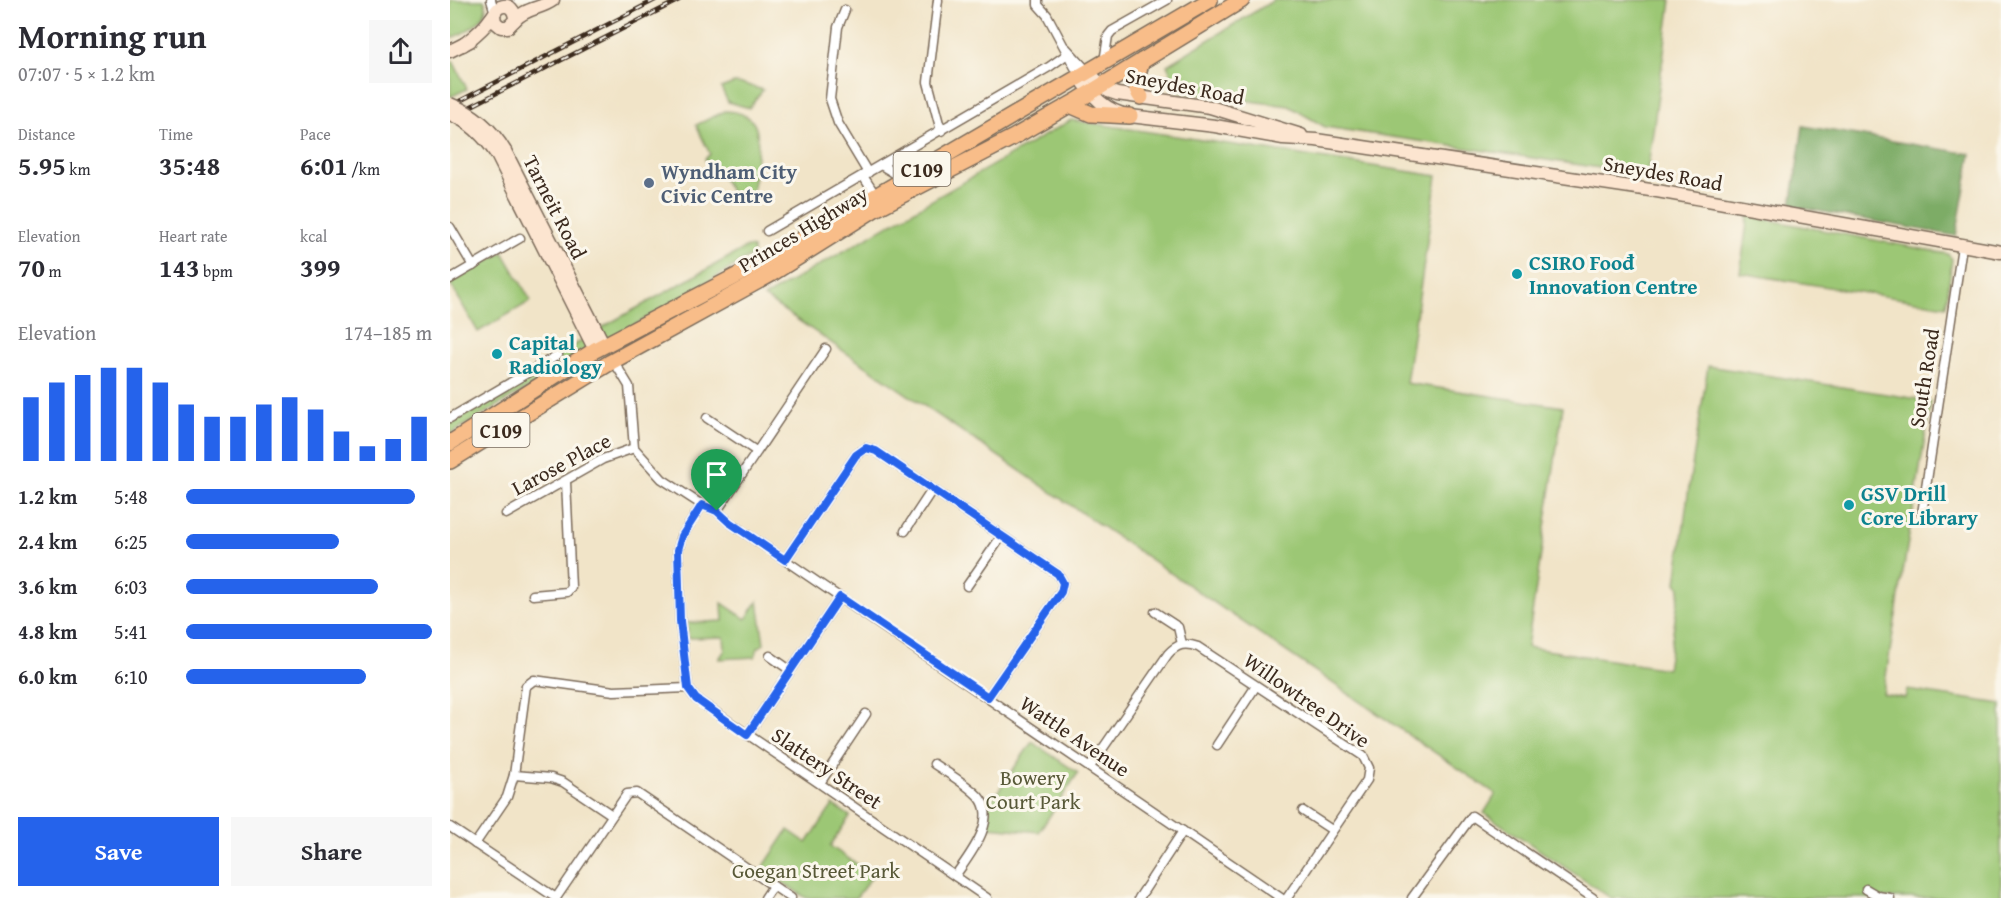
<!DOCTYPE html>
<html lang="en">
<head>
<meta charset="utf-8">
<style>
  :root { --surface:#fff; --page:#f7f7f7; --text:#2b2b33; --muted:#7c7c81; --accent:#2563eb }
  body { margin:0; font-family:"Gentium Book Plus",serif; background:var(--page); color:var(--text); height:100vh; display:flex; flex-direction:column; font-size:22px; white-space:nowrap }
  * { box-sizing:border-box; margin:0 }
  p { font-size:20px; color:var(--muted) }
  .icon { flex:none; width:33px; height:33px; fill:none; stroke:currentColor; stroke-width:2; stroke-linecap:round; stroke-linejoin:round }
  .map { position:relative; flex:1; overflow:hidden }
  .sheet { display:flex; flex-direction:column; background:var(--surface); width:450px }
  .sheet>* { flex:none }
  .pin { position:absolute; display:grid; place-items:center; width:51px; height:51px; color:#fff; margin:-62px -26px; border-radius:50% 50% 50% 0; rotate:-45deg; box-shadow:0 0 6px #0007 }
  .pin .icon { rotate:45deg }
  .round { display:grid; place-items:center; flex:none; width:63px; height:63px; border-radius:0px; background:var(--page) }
  .head { display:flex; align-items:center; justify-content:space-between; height:102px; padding:0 18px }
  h1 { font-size:33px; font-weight:700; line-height:45px }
  .metrics { display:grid; grid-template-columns:repeat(3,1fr); gap:9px; height:102px; padding:6px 18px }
  .metrics div { display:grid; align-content:center }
  .metrics b { font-size:26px; font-weight:700 }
  .metrics small { font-size:16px; font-weight:400 }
  .metrics p { font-size:16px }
  .chart { height:168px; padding:12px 18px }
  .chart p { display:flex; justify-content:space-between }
  .chart svg { width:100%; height:108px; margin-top:6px; stroke:var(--accent); stroke-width:6 }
  .button { display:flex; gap:12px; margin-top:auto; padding:12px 18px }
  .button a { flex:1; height:69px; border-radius:0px; background:var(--accent); color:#fff; font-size:24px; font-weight:700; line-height:69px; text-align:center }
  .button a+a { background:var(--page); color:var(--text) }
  ul { padding:0 18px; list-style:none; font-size:20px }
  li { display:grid; grid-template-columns:96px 72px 1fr; align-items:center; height:45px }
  li i { height:15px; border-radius:8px; background:var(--accent) }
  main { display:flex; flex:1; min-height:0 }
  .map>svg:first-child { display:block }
</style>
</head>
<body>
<main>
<section class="sheet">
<div class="head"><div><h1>Morning run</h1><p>07:07 · 5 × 1.2 km</p></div><a class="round"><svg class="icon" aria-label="share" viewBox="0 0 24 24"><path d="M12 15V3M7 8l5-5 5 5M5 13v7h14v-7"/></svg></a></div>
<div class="metrics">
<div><p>Distance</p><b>5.95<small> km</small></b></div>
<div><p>Time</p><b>35:48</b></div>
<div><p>Pace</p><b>6:01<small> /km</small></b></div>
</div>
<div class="metrics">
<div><p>Elevation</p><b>70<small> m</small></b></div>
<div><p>Heart rate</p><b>143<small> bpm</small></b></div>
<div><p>kcal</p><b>399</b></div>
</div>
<div class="chart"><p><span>Elevation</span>174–185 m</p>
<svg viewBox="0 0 160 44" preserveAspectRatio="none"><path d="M5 44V18M15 44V12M25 44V9M35 44V6M45 44V6M55 44V12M65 44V21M75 44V26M85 44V26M95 44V21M105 44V18M115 44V23M125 44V32M135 44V38M145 44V35M155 44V26"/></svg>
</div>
<ul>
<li><b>1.2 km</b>5:48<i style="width:93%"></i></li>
<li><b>2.4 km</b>6:25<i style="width:62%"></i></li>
<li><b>3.6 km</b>6:03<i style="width:78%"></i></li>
<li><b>4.8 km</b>5:41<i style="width:100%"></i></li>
<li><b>6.0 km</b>6:10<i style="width:73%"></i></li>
</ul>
<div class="button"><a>Save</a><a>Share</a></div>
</section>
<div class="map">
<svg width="1551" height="898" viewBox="0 0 1551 898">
  <rect width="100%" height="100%" fill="#fbf7ec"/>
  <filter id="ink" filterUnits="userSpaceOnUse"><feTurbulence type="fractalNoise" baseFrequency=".0167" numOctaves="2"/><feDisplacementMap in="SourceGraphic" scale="12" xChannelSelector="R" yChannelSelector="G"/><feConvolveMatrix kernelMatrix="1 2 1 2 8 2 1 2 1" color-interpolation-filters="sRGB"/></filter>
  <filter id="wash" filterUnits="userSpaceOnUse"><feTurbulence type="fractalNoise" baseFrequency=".008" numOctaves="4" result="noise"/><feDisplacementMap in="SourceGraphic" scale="24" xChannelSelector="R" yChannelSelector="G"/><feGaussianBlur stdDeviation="1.35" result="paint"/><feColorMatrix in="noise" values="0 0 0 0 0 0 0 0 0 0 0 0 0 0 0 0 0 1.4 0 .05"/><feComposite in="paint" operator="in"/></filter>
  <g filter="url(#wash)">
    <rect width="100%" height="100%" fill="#f1e4c8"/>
    <g fill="#9cc774" stroke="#6c7849" stroke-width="1.5">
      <path d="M0,0h34c9,19 -18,31 -31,38l-3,-6z"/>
      <path d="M824,0h397l-24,175 -322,-48 -36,-21 -110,-14 -12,-27z"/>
      <path d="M3,61l14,28 -17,8v-35z"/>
      <path d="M284,83l10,1 19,6 -14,18 -21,-6 -7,-14z"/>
      <path d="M275,111c36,1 35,24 31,53 -1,10 -2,19 -4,28l-17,7 -15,-25 -5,3 -10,-18 5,-5 -14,-29z"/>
      <path d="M621,120l366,56 -31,207 157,24 -36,240 140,22 13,-81 -4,-5 14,-104 18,-113 223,35 -48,293 22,4 2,-8 94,14v194h-390l-127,-85 12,-19 -732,-497z"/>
      <path d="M1298,216l200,38 4,5 -6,47 -206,-33z"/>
      <path d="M297,247l6,1v7l-303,179v-11l160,-100z"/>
      <path d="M53,252l28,49 -53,31 -28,-49z"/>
      <path d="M308,601l6,43 -6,4 -3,9 -36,2 6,-9 -1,-13 -36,1 -1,-15 36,-2 -1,-18 24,16z"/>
      <path d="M582,742l46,31 -39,59 -50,-5 -1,-21z"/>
      <path d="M383,805l17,11 -20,30 43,29 -17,23h-50l-44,-29 26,-39 19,13z"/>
    </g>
    <path fill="#7dac66" stroke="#5c6b42" stroke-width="1.5" d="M1353,126l168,28 -15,82 -165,-30z"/>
  </g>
  <g filter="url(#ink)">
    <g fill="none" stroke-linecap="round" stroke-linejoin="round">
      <defs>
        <g id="street">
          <path d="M41,0l4,13"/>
          <path d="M488,0l-10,82 13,49"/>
          <path d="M588,0v5l9,10 33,62"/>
          <path d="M395,10l-7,17 -8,72 8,24 30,50"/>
          <path d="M616,48l22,24"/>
          <path d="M654,62l4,-26 4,-5 55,-31"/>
          <path d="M431,165l23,14"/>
          <path d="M413,176l13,20"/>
          <path d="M0,227l23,39"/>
          <path d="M317,231l282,-164 17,-12"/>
          <path d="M0,279l70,-41"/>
          <path d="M161,362l7,6 11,18 5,62 28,31 40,26 15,6 12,11 552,376"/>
          <path d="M0,418l108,-63"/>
          <path d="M257,418l49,33"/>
          <path d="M252,505l-20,31 -4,14 2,71 8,67 8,11 291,199"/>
          <path d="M267,511l109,-162"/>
          <path d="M56,514l97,-55 31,-11"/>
          <path d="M1472,514l40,-268"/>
          <path d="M455,531l27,-41"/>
          <path d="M335,560l71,-105 10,-7 10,3 182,123 5,9 -2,9 -73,105"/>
          <path d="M517,586l34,-49"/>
          <path d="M83,595l34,-3 4,-5 -5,-105"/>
          <path d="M705,612l23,15 4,17"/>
          <path d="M320,656l20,14"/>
          <path d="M297,735l93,-138"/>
          <path d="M767,745l39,-59"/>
          <path d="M484,764c15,10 33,20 45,33 20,23 -11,60 -24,79"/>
          <path d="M640,767l78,-113c9,-10 17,-12 30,-7l165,109 6,12 -2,12 -80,118"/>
          <path d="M64,775l37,3 12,4 49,33"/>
          <path d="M370,783l46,-69"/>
          <path d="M853,811l29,19"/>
          <path d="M0,827l106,71"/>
          <path d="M25,844l32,-47 7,-22 12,-89 8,-6 80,11 74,-3"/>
          <path d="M1416,889l12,7 12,2"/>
          <path d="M106,898l71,-104 10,-1 154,105"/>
          <path d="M315,898l8,-12"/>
          <path d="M689,898l44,-67"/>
          <path d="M962,898l60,-82 121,82"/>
        </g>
        <g id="secondary">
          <path d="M65,20c10,-12 26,-11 38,-20"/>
          <path d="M13,45c10,-8 21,-16 28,-27 3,-3 5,-9 9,-11 10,-4 15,4 15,13l-7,7h-7l-6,-5 -1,-7"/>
          <path d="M0,51l20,-10"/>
          <path d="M638,72l20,19 9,3 93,13 91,28"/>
          <path d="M630,77c12,20 26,34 50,39l85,10 68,12 33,2 341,51 344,61"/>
          <path d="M55,151l99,194"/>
          <path d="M47,155l98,195"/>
        </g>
        <g id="highway">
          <path d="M691,97c-9,-12 -3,-23 1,-36"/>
          <path d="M620,105l21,9 39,2"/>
          <path d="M0,443l145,-93 170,-89 445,-261"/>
          <path d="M0,461l161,-99 162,-89 102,-64 137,-71 68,-39 162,-99"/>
        </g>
      </defs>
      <use href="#street" stroke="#7b6b5a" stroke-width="11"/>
      <use href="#secondary" stroke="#7b6b5a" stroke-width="15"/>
      <use href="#highway" stroke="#7b6b5a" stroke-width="18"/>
      <use href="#street" stroke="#fff" stroke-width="8"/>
      <use href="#secondary" stroke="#fce5d0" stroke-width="12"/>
      <use href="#highway" stroke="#f8bd89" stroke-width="15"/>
      <defs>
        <g id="rail">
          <path d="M0,106l205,-106"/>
          <path d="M0,117l229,-117"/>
        </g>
      </defs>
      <use href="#rail" stroke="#3b2a1e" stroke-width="4.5"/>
      <use href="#rail" stroke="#fbf7ec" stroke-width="2" stroke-dasharray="7" stroke-linecap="butt"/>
      <defs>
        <g id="secondary-bridge">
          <path d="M0,104c23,9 42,25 55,47"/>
          <path d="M0,114c20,8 35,23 47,41"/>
        </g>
      </defs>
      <use href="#secondary-bridge" stroke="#7b6b5a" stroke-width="15" stroke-linecap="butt"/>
      <use href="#secondary-bridge" stroke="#fce5d0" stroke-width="12"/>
    </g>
  </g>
  <g fill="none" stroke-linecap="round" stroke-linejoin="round" filter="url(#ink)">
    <defs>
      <path id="route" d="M416,448l10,3 182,123 5,9 -2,9 -73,105 -148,-100 -93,138 -51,-36 -8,-11 -8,-67 -2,-71 4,-14 20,-31 15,6 12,11 56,38 71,-105z"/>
    </defs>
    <use href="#route" stroke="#fff" stroke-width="12"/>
    <use href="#route" stroke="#2563eb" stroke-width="8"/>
  </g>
  <circle fill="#5c6f8a" stroke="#fbf7ec" stroke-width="2" cx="199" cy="183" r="6"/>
  <g fill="#0f9aa8" stroke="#fbf7ec" stroke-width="2">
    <circle cx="1067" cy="274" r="6"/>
    <circle cx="47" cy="354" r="6"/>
    <circle cx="1399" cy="505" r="6"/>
  </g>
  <g text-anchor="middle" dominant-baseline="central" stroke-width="6" stroke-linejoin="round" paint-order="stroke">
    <g fill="#fbf7ec" stroke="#75685c" stroke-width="1.5">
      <rect x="443.5" y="152" width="57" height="34" rx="4.5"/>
      <rect x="22.5" y="413" width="57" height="34" rx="4.5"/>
    </g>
    <g font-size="20" font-weight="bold" fill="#3b2a1e">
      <text x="472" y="169">C109</text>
      <text x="51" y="430">C109</text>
    </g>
    <g font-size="21" fill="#3b2a1e" stroke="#fbf7ec">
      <text transform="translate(735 86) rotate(11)">Sneydes Road</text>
      <text transform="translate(1213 173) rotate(10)">Sneydes Road</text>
      <text transform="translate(105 207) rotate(63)">Tarneit Road</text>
      <text transform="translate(353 229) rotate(-31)">Princes Highway</text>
      <text transform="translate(1474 378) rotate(-81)">South Road</text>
      <text transform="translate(111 464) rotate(-28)">Larose Place</text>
      <text transform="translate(857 700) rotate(35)">Willowtree Drive</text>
      <text transform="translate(625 736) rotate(34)">Wattle Avenue</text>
      <text transform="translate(377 768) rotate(34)">Slattery Street</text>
    </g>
    <g font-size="21" font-weight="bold" fill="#4e5e75" stroke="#fbf7ec" text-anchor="start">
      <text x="211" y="171">Wyndham City<tspan x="211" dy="24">Civic Centre</tspan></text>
    </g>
    <g font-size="21" font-weight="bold" fill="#0d838f" stroke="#fbf7ec" text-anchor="start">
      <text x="1079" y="262">CSIRO Foođ<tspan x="1079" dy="24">Innovation Centre</tspan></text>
      <text x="59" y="342">Capital<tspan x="59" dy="24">Radiology</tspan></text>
      <text x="1411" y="493">GSV Drill<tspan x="1411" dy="24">Core Library</tspan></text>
    </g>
    <g font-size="21" fill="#585938" stroke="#fbf7ec">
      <text x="583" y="777">Bowery<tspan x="583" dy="24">Court Park</tspan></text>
      <text x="366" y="870">Goegan Street Park</text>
    </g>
  </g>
</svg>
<div class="pin" style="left:267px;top:511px;background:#1e9e55"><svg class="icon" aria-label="arrive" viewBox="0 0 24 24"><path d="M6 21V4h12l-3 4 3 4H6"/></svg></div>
</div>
</main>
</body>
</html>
